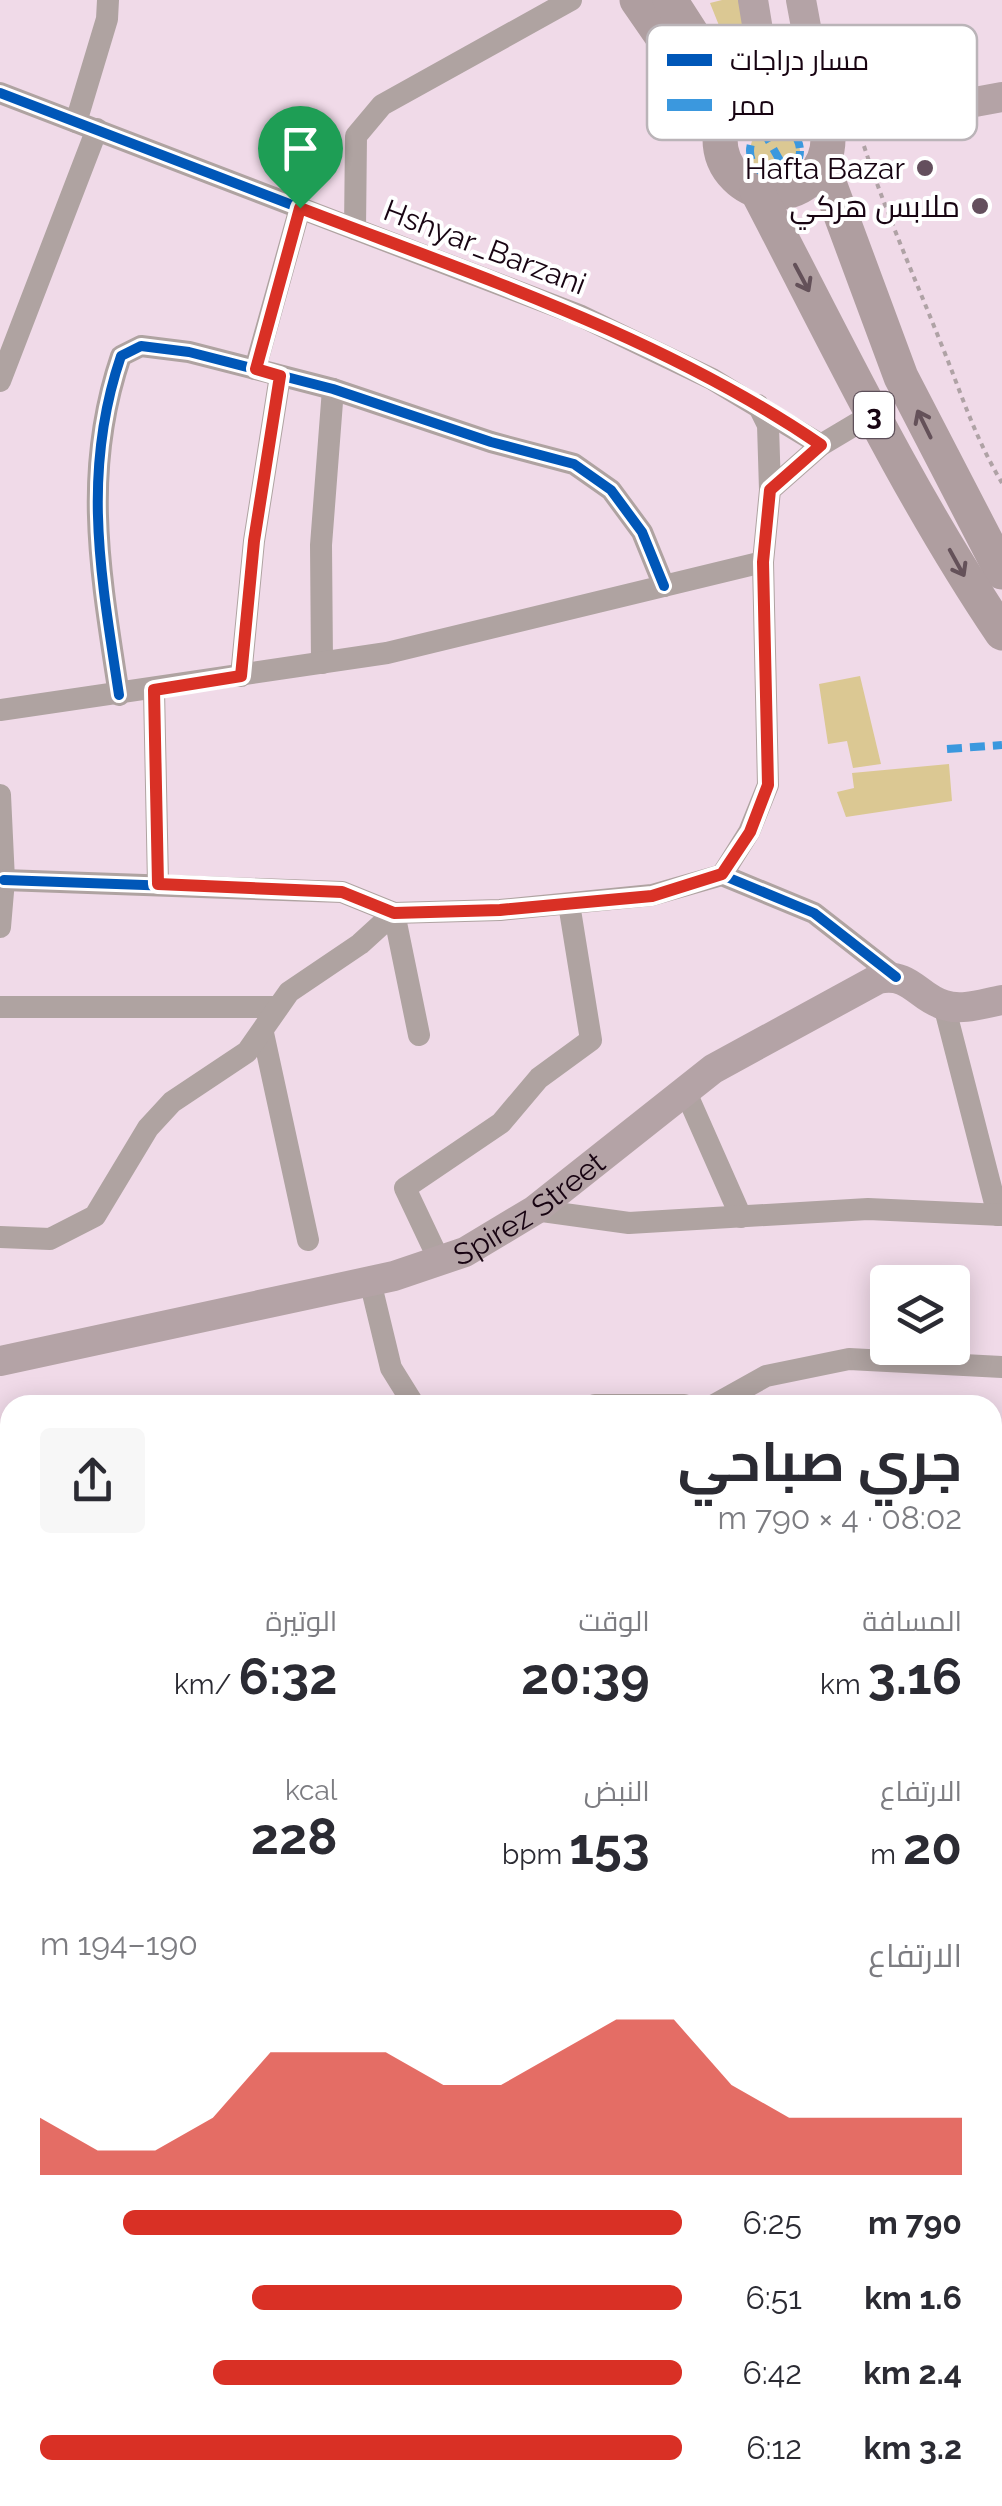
<!DOCTYPE html>
<html lang="ar">
<head>
<meta charset="utf-8">
<style>
  :root { --surface:#fff; --page:#f7f7f7; --text:#2b2b33; --muted:#7c7c81; --accent:#d93025 }
  body { margin:0; font-family:Raleway,Cairo,sans-serif; background:var(--page); color:var(--text); direction:rtl; height:100vh; display:flex; flex-direction:column; font-size:38px; white-space:nowrap }
  * { box-sizing:border-box; margin:0 }
  p { font-size:32px; color:var(--muted) }
  .icon { flex:none; width:55px; height:55px; fill:none; stroke:currentColor; stroke-width:2; stroke-linecap:round; stroke-linejoin:round }
  .map { position:relative; flex:1; overflow:hidden; direction:ltr }
  .drawer { position:absolute; left:0px; top:1395px; width:1002px; height:1112px; display:flex; flex-direction:column; background:var(--surface); border-radius:30px 30px 0 0; box-shadow:0 5px 25px #0003; direction:rtl }
  .drawer>* { flex:none }
  .tools { position:absolute; left:870px; top:1265px; display:grid; gap:20px }
  .tools a { display:grid; place-items:center; width:100px; height:100px; border-radius:10px; background:var(--surface); box-shadow:0 5px 25px #0003; font-size:50px }
  .pin { position:absolute; display:grid; place-items:center; width:85px; height:85px; color:#fff; margin:-102px -42px; border-radius:50% 50% 50% 0; rotate:-45deg; box-shadow:0 0 10px #0007 }
  .pin .icon { rotate:45deg }
  .round { display:grid; place-items:center; flex:none; width:105px; height:105px; border-radius:10px; background:var(--page) }
  .headline { display:flex; align-items:center; justify-content:space-between; height:170px; padding:0 40px }
  h1 { font-size:55px; font-weight:700; line-height:75px }
  .figures { display:grid; grid-template-columns:repeat(3,1fr); gap:15px; height:170px; padding:10px 40px }
  .figures div { display:grid; align-content:center }
  .figures b { font-size:50px; font-weight:700 }
  .figures small { font-size:28px; font-weight:400 }
  .figures p { font-size:28px }
  .chart { height:280px; padding:20px 40px }
  .chart p { display:flex; justify-content:space-between }
  .chart svg { width:100%; height:180px; margin-top:10px; fill:var(--accent); opacity:.7 }
  ul { padding:0 40px; list-style:none; font-size:32px }
  li { display:grid; grid-template-columns:160px 120px 1fr; align-items:center; height:75px }
  li i { height:25px; border-radius:12px; background:var(--accent) }
  .map>svg:first-child { display:block }
</style>
</head>
<body>
<div class="map">
<svg width="1002" height="2506" viewBox="0 0 1002 2506">
  <rect width="100%" height="100%" fill="#f0dae8"/>
  <g fill="#dbc893">
    <path d="M722,0h21l3,41 -20,2 -16,-40z"/>
    <circle cx="775" cy="151" r="25"/>
    <path d="M860,676l21,88 -28,4 -6,-27 -19,3 -9,-60z"/>
    <path d="M949,764l3,37 -106,16 -9,-25 17,-4 -2,-15z"/>
  </g>
  <g fill="none" stroke-linecap="round" stroke-linejoin="round">
    <path stroke="#afa2a5" stroke-width="4" stroke-dasharray="5 5" stroke-linecap="butt" d="M864,146c22,67 50,130 76,195 21,51 33,93 62,142"/>
    <g stroke="#afa3a1" stroke-width="22">
      <path d="M0,93l579,222 133,64 109,66"/>
      <path d="M76,122l31,-103 1,-19"/>
      <path d="M355,229l1,-93 26,-31 189,-105"/>
      <path d="M255,369l45,-161"/>
      <path d="M0,381l97,-252"/>
      <path d="M758,405l10,20 2,65"/>
      <path d="M322,663l-1,-118 12,-156"/>
      <path d="M241,676l13,-135 26,-165"/>
      <path d="M154,690l4,193"/>
      <path d="M119,695c-18,-119 -38,-222 2,-339l20,-10 48,6 144,37 158,53 83,22 37,26 31,42 22,54"/>
      <path d="M0,710l387,-57 376,-91"/>
      <path d="M0,795l4,85 -4,47"/>
      <path d="M722,875l27,-43 19,-47 -5,-223 7,-72 51,-45 52,-31"/>
      <path d="M4,880l338,12 52,21 106,-3 152,-15 70,-20 92,38 82,64"/>
      <path d="M944,1005l54,210"/>
      <path d="M0,1007h277"/>
      <path d="M263,1033l45,207"/>
      <path d="M684,1088l57,129"/>
      <path d="M535,1210l94,13 239,-14 134,6"/>
      <path d="M0,1237l50,2 45,-23 53,-88 24,-26 75,-50 42,-60 71,-48 34,-31 25,122"/>
      <path d="M440,1262l-35,-74 96,-65 38,-45 52,-38 -22,-136"/>
      <path d="M370,1281l21,87 23,37"/>
      <path d="M595,1405h89"/>
      <path d="M714,1405l52,-29 83,-17 153,8"/>
      <path d="M992,1483l10,2"/>
      <path d="M0,1497l10,-2"/>
      <path d="M0,1570l10,-1"/>
      <path d="M992,1709l10,-4"/>
      <path d="M992,1783l10,11"/>
      <path d="M0,1800l10,1"/>
      <path d="M992,1964l10,-9"/>
      <path d="M0,2093l10,14"/>
      <path d="M0,2191l10,24"/>
      <path d="M276,2498l12,8"/>
      <path d="M422,2498l15,8"/>
      <path d="M704,2498l11,8"/>
      <path d="M376,2506l8,-8"/>
    </g>
    <g stroke="#b4a3a6" stroke-width="30">
      <path d="M753,0l14,85"/>
      <path d="M801,0l21,113"/>
      <path d="M828,129l174,-32"/>
      <path id="s1" d="M0,1361l394,-85 71,-24 70,-42 178,-141 165,-90c33,-7 39,18 66,26 19,6 40,-2 58,-5"/>
    </g>
    <g stroke="#af9ea0" stroke-width="35">
      <path d="M637,0l85,123"/>
      <path d="M670,0l65,101"/>
      <circle cx="774" cy="139" r="54"/>
      <path d="M822,164l79,213 101,195"/>
      <path d="M757,191c78,149 151,303 245,442"/>
    </g>
    <g stroke="#3b98de" stroke-width="8" stroke-dasharray="15 8" stroke-linecap="butt">
      <circle cx="775" cy="151" r="25"/>
      <path d="M762,129l25,44"/>
      <path d="M947,749l55,-4"/>
    </g>
    <defs>
      <g id="cycleway">
        <path d="M0,93l579,222 133,64 109,66"/>
        <path d="M119,695c-18,-119 -38,-222 2,-339l20,-10 48,6 144,37 158,53 83,22 37,26 31,42 22,54"/>
        <path d="M4,880l338,12 52,21 106,-3 152,-15 70,-20 92,38 82,64"/>
      </g>
    </defs>
    <use href="#cycleway" stroke="#fff" stroke-width="16"/>
    <use href="#cycleway" stroke="#0057b8" stroke-width="10"/>
  </g>
  <defs><path id="oneway-shaft" d="M-6 0H5M1.5-3L5.5 0L1.5 3" fill="none" stroke-width="1.6" stroke-linecap="round" stroke-linejoin="round" transform="scale(2.5)"/></defs>
  <g stroke="#645159">
    <use href="#oneway-shaft" transform="translate(802 278) rotate(62)"/>
    <use href="#oneway-shaft" transform="translate(924 424) rotate(-116)"/>
    <use href="#oneway-shaft" transform="translate(957 563) rotate(61)"/>
  </g>
  <g fill="none" stroke-linecap="round" stroke-linejoin="round">
    <defs>
      <path id="route" d="M300,208c177,68 363,129 521,237l-51,45 -7,72 5,223 -18,47 -28,42 -70,22 -152,14 -106,3 -52,-21 -184,-8 -4,-194 87,-14 13,-135 26,-165 -24,-7z"/>
    </defs>
    <use href="#route" stroke="#fff" stroke-width="20"/>
    <use href="#route" stroke="#d93025" stroke-width="12"/>
  </g>
  <g fill="#644f5d" stroke="#fff" stroke-width="4">
    <circle cx="925" cy="168" r="10"/>
    <circle cx="980" cy="206" r="10"/>
  </g>
  <g text-anchor="middle" dominant-baseline="central" stroke-width="8" stroke-linejoin="round" paint-order="stroke">
    <rect fill="#fff" stroke="#5d4f59" stroke-width="2.5" x="854" y="392" width="40" height="46" rx="8"/>
    <g font-size="28" font-weight="bold" fill="#180412">
      <text x="874" y="415">3</text>
    </g>
    <g font-size="30" fill="#180412" stroke="#fff" text-anchor="end">
      <text x="905" y="168">Hafta Bazar</text>
      <text x="960" y="206">ملابس هركي</text>
    </g>
    <g font-size="30" fill="#180412" stroke="#fff">
      <text transform="translate(485 247) rotate(21)">Hshyar_Barzani</text>
      <text stroke="none"><textPath href="#s1" startOffset="555">Spirez Street</textPath></text>
    </g>
  </g>
  <rect x="647" y="25" width="330" height="115" rx="15" fill="#fff" stroke="#bab4b8" stroke-width="2.5"/>
  <rect x="667" y="54" width="45" height="12" fill="#0057b8"/>
  <rect x="667" y="99" width="45" height="12" fill="#3b98de"/>
  <g font-size="28" fill="#180412">
    <text x="730" y="70">مسار دراجات</text>
    <text x="730" y="115">ممر</text>
  </g>
</svg>
<div class="tools">
<a><svg class="icon" aria-label="layers" viewBox="0 0 24 24"><path d="M12 4l9 5-9 5-9-5zM3 14l9 5 9-5"/></svg></a>
</div>
<div class="pin" style="left:300px;top:208px;background:#1e9e55"><svg class="icon" aria-label="arrive" viewBox="0 0 24 24"><path d="M6 21V4h12l-3 4 3 4H6"/></svg></div>
<section class="drawer">
<div class="headline"><div><h1>جري صباحي</h1><p>08:02 · 4 × 790 m</p></div><a class="round"><svg class="icon" aria-label="share" viewBox="0 0 24 24"><path d="M12 15V3M7 8l5-5 5 5M5 13v7h14v-7"/></svg></a></div>
<div class="figures">
<div><p>المسافة</p><b>3.16<small> km</small></b></div>
<div><p>الوقت</p><b>20:39</b></div>
<div><p>الوتيرة</p><b>6:32<small> /km</small></b></div>
</div>
<div class="figures">
<div><p>الارتفاع</p><b>20<small> m</small></b></div>
<div><p>النبض</p><b>153<small> bpm</small></b></div>
<div><p>kcal</p><b>228</b></div>
</div>
<div class="chart"><p><span>الارتفاع</span>190–194 m</p>
<svg viewBox="0 0 160 44" preserveAspectRatio="none"><path d="M0 44V30L10 38L20 38L30 30L40 14L50 14L60 14L70 22L80 22L90 14L100 6L110 6L120 22L130 30L140 30L150 30L160 30V44z"/></svg>
</div>
<ul>
<li><b>790 m</b>6:25<i style="width:87%"></i></li>
<li><b>1.6 km</b>6:51<i style="width:67%"></i></li>
<li><b>2.4 km</b>6:42<i style="width:73%"></i></li>
<li><b>3.2 km</b>6:12<i style="width:100%"></i></li>
</ul>
</section>
</div>
</body>
</html>
